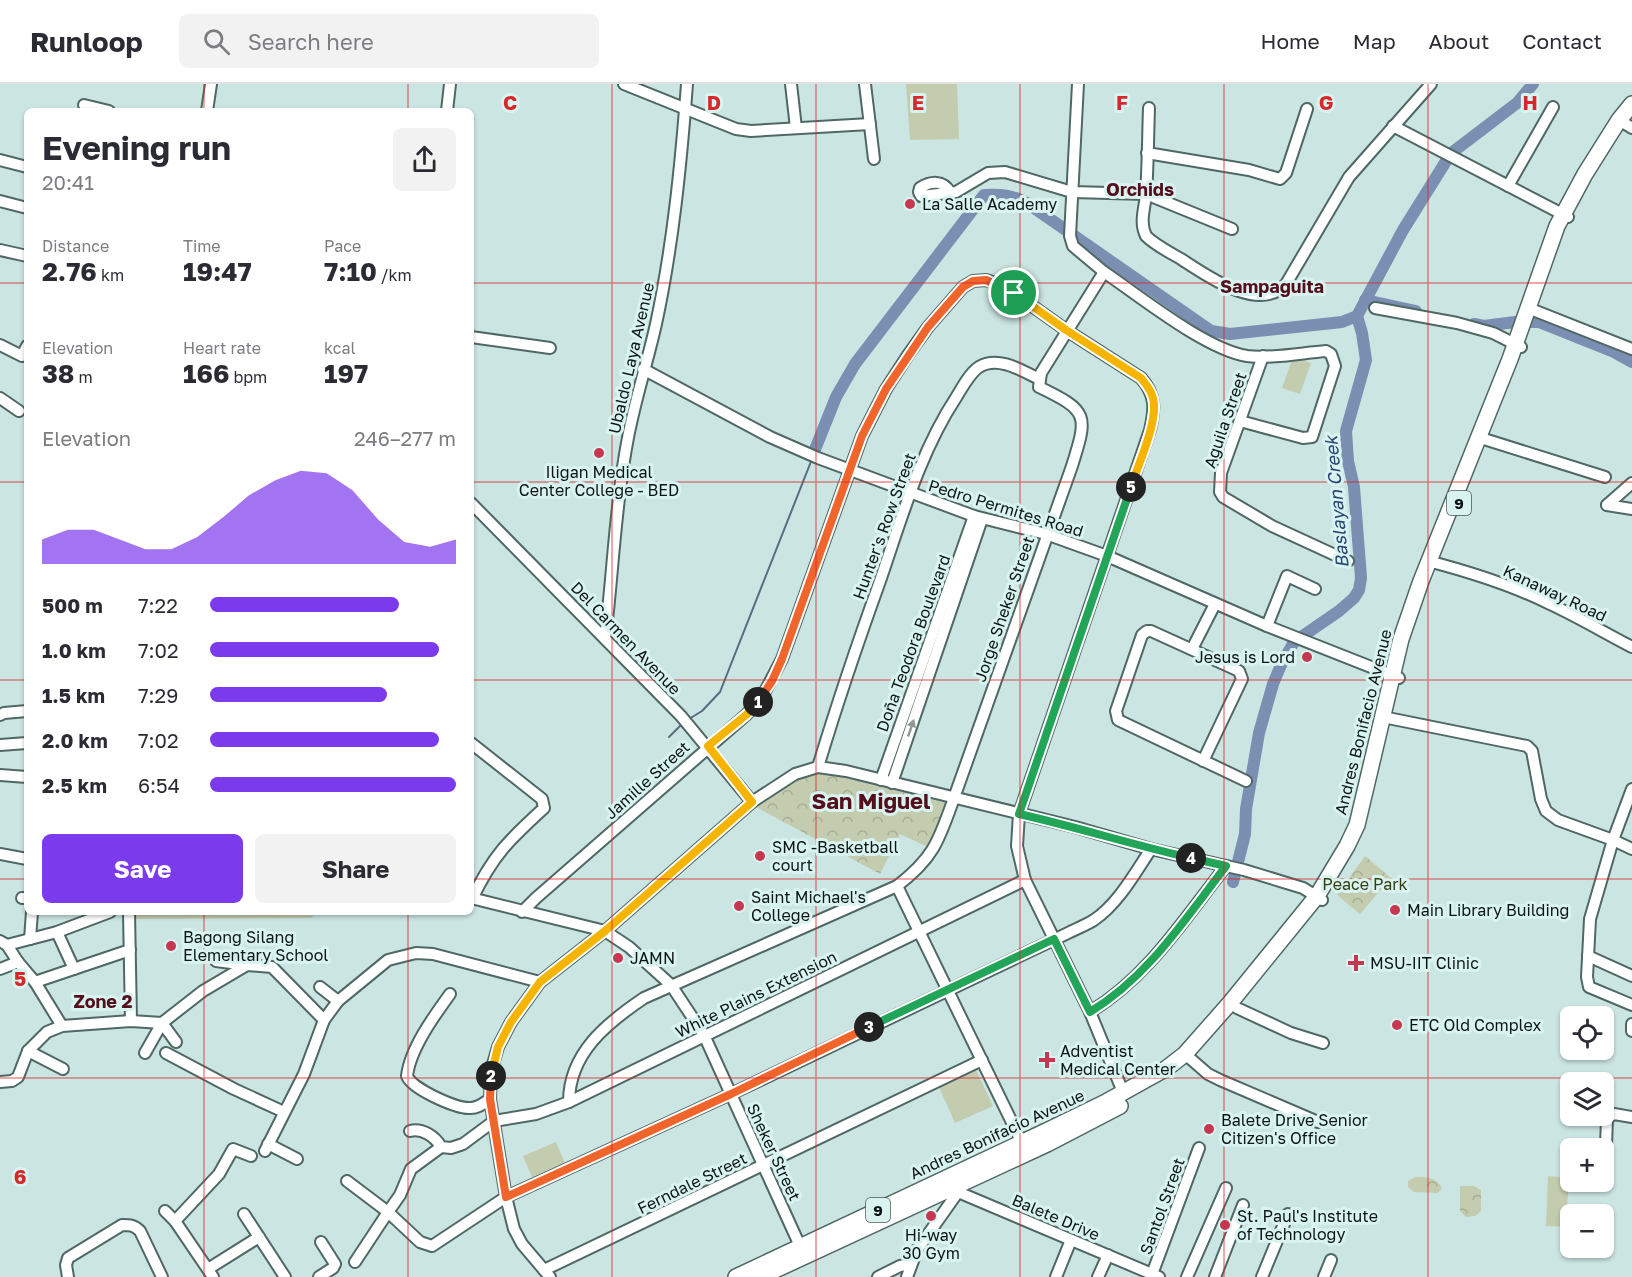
<!DOCTYPE html>
<html lang="en">
<head>
<meta charset="utf-8">
<style>
  :root { --surface:#fff; --page:#f2f2f3; --text:#2b2b33; --muted:#7c7c81; --line:#e1e1e2; --accent:#7c3aed }
  body { margin:0; font-family:"Golos Text",sans-serif; background:var(--page); color:var(--text); height:100vh; display:flex; flex-direction:column; font-size:22px; white-space:nowrap }
  * { box-sizing:border-box; margin:0 }
  p { font-size:20px; color:var(--muted) }
  .icon { flex:none; width:33px; height:33px; fill:none; stroke:currentColor; stroke-width:2; stroke-linecap:round; stroke-linejoin:round }
  .map { position:relative; flex:1; overflow:hidden }
  .drawer { position:absolute; left:24px; top:24px; width:450px; height:807px; display:flex; flex-direction:column; background:var(--surface); border-radius:9px; box-shadow:0 2px 4px #0004 }
  .drawer>* { flex:none }
  .controls { position:absolute; left:1560px; top:922px; display:grid; gap:12px }
  .controls a { display:grid; place-items:center; width:54px; height:54px; border-radius:9px; background:var(--surface); box-shadow:0 2px 4px #0004; font-size:30px }
  .pin { position:absolute; display:grid; place-items:center; width:51px; height:51px; color:#fff; margin:-26px; border:3px solid #fff; border-radius:50%; box-shadow:0 2px 6px #0007 }
  .km { position:absolute; width:30px; height:30px; margin:-15px; border-radius:50%; background:#222; color:#fff; font-size:16px; line-height:30px; text-align:center }
  .round { display:grid; place-items:center; flex:none; width:63px; height:63px; border-radius:9px; background:var(--page) }
  .head { display:flex; align-items:center; justify-content:space-between; height:102px; padding:0 18px }
  h1 { font-size:33px; font-weight:700; line-height:45px }
  .figures { display:grid; grid-template-columns:repeat(3,1fr); gap:9px; height:102px; padding:6px 18px }
  .figures div { display:grid; align-content:center }
  .figures b { font-size:26px; font-weight:700 }
  .figures small { font-size:16px; font-weight:400 }
  .figures p { font-size:16px }
  .chart { height:168px; padding:12px 18px }
  .chart p { display:flex; justify-content:space-between }
  .chart svg { width:100%; height:108px; margin-top:6px; fill:var(--accent); opacity:.7 }
  .cta { display:flex; gap:12px; margin-top:auto; padding:12px 18px }
  .cta a { flex:1; height:69px; border-radius:9px; background:var(--accent); color:#fff; font-size:24px; font-weight:700; line-height:69px; text-align:center }
  .cta a+a { background:var(--page); color:var(--text) }
  ul { padding:0 18px; list-style:none; font-size:20px }
  li { display:grid; grid-template-columns:96px 72px 1fr; align-items:center; height:45px }
  li i { height:15px; border-radius:8px; background:var(--accent) }
  header { display:flex; align-items:center; gap:36px; box-sizing:border-box; height:84px; padding:0 30px; background:var(--surface); border-bottom:2px solid var(--line) }
  header strong { font-size:28px }
  nav { display:flex; gap:33px; margin-inline-start:auto; font-size:21px }
  .search { width:420px; height:54px; background:var(--page); display:flex; align-items:center; gap:15px; box-sizing:border-box; padding:0 21px; border-radius:9px; color:var(--muted); font-size:22px }
  .map>svg:first-child { display:block }
</style>
</head>
<body>
<header>
<strong>Runloop</strong>
<div class="search"><svg class="icon" aria-label="search" viewBox="0 0 24 24"><circle cx="10" cy="10" r="6"/><path d="M15 15l6 6"/></svg>Search here</div>
<nav><a>Home</a><a>Map</a><a>About</a><a>Contact</a></nav>
</header>
<div class="map">
<svg width="1632" height="1193" viewBox="0 0 1632 1193">
  <defs>
    <pattern id="park-crowns" width="20" height="18" patternUnits="userSpaceOnUse" patternTransform="scale(1.5)"><rect width="20" height="18" fill="#c4ccaf"/><path d="M2 6a3 3 0 1 1 6 0M12 15a3 3 0 1 1 6 0" fill="none" stroke="#a7ae96"/></pattern>
  </defs>
  <rect width="100%" height="100%" fill="#cbe5e3"/>
  <g fill="#c4ccaf">
    <path d="M906,0h51l2,55 -49,1z"/>
    <path d="M1293,273l18,6 -11,31 -18,-6z"/>
    <path d="M130,828h186l-5,6 -180,1z"/>
    <path d="M976,986l17,36 -38,17 -16,-36z"/>
    <path d="M556,1058l9,21 -33,14 -9,-21z"/>
    <path d="M1548,1092l21,2 -3,49 -20,-1z"/>
  </g>
  <g fill="url(#park-crowns)">
    <path d="M816,688h16l118,28 -20,48 -30,-14 -20,40 -124,-67c20,-19 33,-28 60,-35z"/>
    <path d="M1365,772l26,22 -31,36 -23,-19z"/>
    <path d="M1415,1093c11,0 21,0 27,11l-4,5 -24,-1 -6,-5v-6z"/>
    <path d="M1460,1102h14l7,4v21l-6,5 -9,1 -6,-6z"/>
  </g>
  <g fill="none" stroke-linecap="round" stroke-linejoin="round">
    <g stroke="#596b82" stroke-width="2">
      <path d="M689,635l13,-8 18,-19 92,-233"/>
      <path d="M669,653l13,-13"/>
    </g>
    <g stroke="#7a8fb1" stroke-width="12">
      <path d="M1454,67l63,-48 16,-19"/>
      <path d="M1365,216l51,11"/>
      <path d="M1474,240l10,2 31,-4h24l75,30 18,10"/>
      <path d="M814,368l22,-55 19,-33 129,-169c17,-1 28,0 43,8l184,128 19,3 112,-12 15,-6 46,-86 45,-72"/>
      <path d="M1233,798l12,-48 1,-25 13,-76 14,-49 8,-19 13,-23 45,-31 15,-13 5,-8 2,-12 -7,-91 -6,-26 -2,-30 20,-71 -4,-27 -5,-17"/>
    </g>
    <defs>
      <g id="minor">
        <path d="M624,0l112,45 15,2 119,-7"/>
        <path d="M791,0l5,44"/>
        <path d="M865,0l9,75"/>
        <path d="M84,21l25,6"/>
        <path d="M1149,24c-1,28 -1,57 -3,86 -1,14 -7,28 0,42 9,9 23,16 35,23 25,16 78,55 105,25l63,-107 82,-93"/>
        <path d="M207,27l4,-27"/>
        <path d="M447,27l3,-27"/>
        <path d="M1624,39l8,5"/>
        <path d="M1393,42l175,91"/>
        <path d="M1147,69l102,17 31,9 6,-6 21,-64"/>
        <path d="M0,76l27,7"/>
        <path d="M1508,102l45,-79"/>
        <path d="M950,108c-7,-12 -19,-11 -30,-4l-1,4 2,4 35,-4 32,-19 17,-1 67,20 74,2 86,35"/>
        <path d="M0,117l27,7"/>
        <path d="M0,166l27,6"/>
        <path d="M1104,188c37,25 101,77 143,84 25,3 54,-3 79,-5l5,3 4,12 -23,71 -9,1 -63,-17"/>
        <path d="M1375,224l82,15 36,10 28,14"/>
        <path d="M1528,224l104,41"/>
        <path d="M471,253l79,11"/>
        <path d="M0,261l22,11 5,-10"/>
        <path d="M1263,272l-42,117 -1,19 3,5 49,29 76,35"/>
        <path d="M643,285l127,68 48,21 156,58 72,18 61,22 160,70 132,52"/>
        <path d="M0,314l19,13"/>
        <path d="M1484,355l121,38"/>
        <path d="M471,419l210,213 71,86"/>
        <path d="M1607,421l25,-22"/>
        <path d="M1607,421l25,4"/>
        <path d="M1428,477c42,11 84,24 122,43 28,13 55,29 82,43"/>
        <path d="M1267,542l20,-50 28,13"/>
        <path d="M605,554c8,-65 10,-131 22,-195 7,-40 20,-79 29,-119 17,-79 25,-160 31,-240"/>
        <path d="M1192,565l23,-45"/>
        <path d="M0,631l4,-2 23,-2"/>
        <path d="M1383,633l144,29 5,5 9,48 5,12 12,9 55,20 19,9"/>
        <path d="M471,659l71,56 2,9c-35,32 -51,47 -72,91"/>
        <path d="M0,661l27,-2"/>
        <path d="M1203,677l39,-82 -3,-8 -88,-40h-4l-5,4 -26,76 2,9 128,61"/>
        <path d="M818,683c19,-63 40,-125 62,-186 22,-64 40,-129 77,-185 6,-10 13,-23 22,-29 19,-12 44,4 60,12"/>
        <path d="M0,691l27,2"/>
        <path d="M881,696l93,-264"/>
        <path d="M892,699l90,-264"/>
        <path d="M1632,705l-19,51 -23,79 -3,58 2,10 43,18"/>
        <path d="M0,770l27,5"/>
        <path d="M897,802l125,257"/>
        <path d="M22,814h5"/>
        <path d="M471,814l134,33 24,16 42,38 33,50 96,211"/>
        <path d="M129,828l2,109"/>
        <path d="M522,828l14,-14 210,-183 15,-16 21,-40 80,-223 24,-47 22,-34 20,-28 35,-40 10,-6 13,-1 12,4 16,9 52,37 75,48c15,17 14,31 9,52l-131,384 -2,32 8,34 65,132 33,80"/>
        <path d="M57,848l17,37"/>
        <path d="M30,855l2,-27"/>
        <path d="M0,857l7,4 11,17 -18,7"/>
        <path d="M7,861l50,-13 53,-20"/>
        <path d="M1588,872l44,20"/>
        <path d="M216,877l31,4"/>
        <path d="M18,878l17,20 27,44"/>
        <path d="M35,898l95,-32"/>
        <path d="M320,903l18,14"/>
        <path d="M450,910c-16,22 -40,55 -43,82 5,13 48,32 62,32 8,1 15,-5 21,-9"/>
        <path d="M1237,924l54,25 32,10"/>
        <path d="M1090,928c59,-36 94,-93 136,-146"/>
        <path d="M1632,940v7"/>
        <path d="M28,967l35,18"/>
        <path d="M145,969l17,-30 14,19"/>
        <path d="M166,969l68,36 50,23"/>
        <path d="M1185,970l23,20 12,6 98,42"/>
        <path d="M0,998l12,-1 6,-4 10,-26 19,-19 15,-6 69,-5 31,2 41,-32 44,-26 25,2 52,53"/>
        <path d="M569,1018c0,-49 38,-79 75,-104l253,-112c37,-28 42,-46 57,-88l118,-332c16,-51 17,-55 -33,-79l2,-14 63,-101 -31,-26 -3,-10 8,-152"/>
        <path d="M410,1047c12,-3 25,5 31,16l10,1 12,-4 31,-23 42,-7 33,-12 456,-222"/>
        <path d="M268,1060l29,15"/>
        <path d="M265,1067l39,-77 20,-54 14,-19 50,-41 28,-7 17,1 107,28"/>
        <path d="M1605,1090l2,-56 7,-4 18,3"/>
        <path d="M347,1097l41,31 12,-17 11,-26 30,-22"/>
        <path d="M953,1097l5,11 201,85"/>
        <path d="M165,1127l10,10 38,56"/>
        <path d="M244,1130l41,63"/>
        <path d="M175,1137l44,-47 14,-25 18,7"/>
        <path d="M355,1178l33,-50 32,30 12,4 74,-49 225,-103 337,-161c8,-4 18,-8 26,-13 24,-16 41,-47 57,-71"/>
        <path d="M208,1185l51,-32"/>
        <path d="M544,1186l438,-210"/>
        <path d="M68,1193l-2,-12 2,-7 54,-33c8,0 12,0 18,6l22,46"/>
        <path d="M319,1193l14,-9 2,-4 -14,-22"/>
        <path d="M550,1193l-28,-33 -8,-15 -8,-32 -16,-98 1,-28 7,-24 13,-25 29,-40 65,-51 147,-129 43,-28 23,-7 28,4 229,56 76,22 93,21 59,18 19,12"/>
        <path d="M878,1193l22,-11 11,-2"/>
        <path d="M907,1193l10,-27 41,-58"/>
        <path d="M1056,1193l15,-37"/>
        <path d="M1098,1193l10,-22"/>
        <path d="M1151,1193l48,-129"/>
        <path d="M1187,1193l39,-89"/>
        <path d="M1215,1193l28,-72"/>
        <path d="M1262,1193l26,-63"/>
        <path d="M1324,1193l7,-17"/>
      </g>
      <g id="highway">
        <path d="M736,1193l304,-143 64,-31 63,-35 18,-14 45,-51 87,-107 30,-50 10,-21 44,-186 20,-58 89,-222 47,-133 28,-52 34,-54 13,-16"/>
        <path d="M760,1193l287,-133 73,-38"/>
      </g>
    </defs>
    <use href="#minor" stroke="#4f6765" stroke-width="14"/>
    <use href="#highway" stroke="#4f6765" stroke-width="18"/>
    <use href="#minor" stroke="#fff" stroke-width="10"/>
    <use href="#highway" stroke="#fff" stroke-width="15"/>
  </g>
  <defs><path id="oneway-solid" d="M-6-.8H1V-3.2L6.5 0L1 3.2V.8H-6Z" transform="scale(1.5)"/></defs>
  <use fill="#929696" href="#oneway-solid" transform="translate(911 644) rotate(-71)"/>
  <g fill="none" stroke-linecap="round" stroke-linejoin="round">
    <defs>
      <path id="split-1" d="M758,618l14,-21 10,-22 80,-223 24,-47 42,-62 35,-40 10,-6 13,-1 28,13"/>
      <path id="split-2" d="M491,992l7,-29 13,-25 29,-40 65,-51 147,-129 -44,-56 38,-31 12,-13"/>
      <path id="split-3" d="M491,992l-1,23 16,98 225,-103 138,-67"/>
      <path id="split-4" d="M869,943l185,-88 36,73c58,-35 95,-93 136,-146l-35,-8"/>
      <path id="split-5" d="M1131,403l-112,327c58,13 114,31 172,44"/>
      <path id="split-6" d="M1014,209l52,37 75,48c5,6 10,12 12,20 6,23 -15,66 -22,89"/>
    </defs>
    <use href="#split-1" stroke="#fff" stroke-width="12"/>
    <use href="#split-2" stroke="#fff" stroke-width="12"/>
    <use href="#split-3" stroke="#fff" stroke-width="12"/>
    <use href="#split-4" stroke="#fff" stroke-width="12"/>
    <use href="#split-5" stroke="#fff" stroke-width="12"/>
    <use href="#split-6" stroke="#fff" stroke-width="12"/>
    <use href="#split-1" stroke="#f0652b" stroke-width="8"/>
    <use href="#split-2" stroke="#f5b400" stroke-width="8"/>
    <use href="#split-3" stroke="#f0652b" stroke-width="8"/>
    <use href="#split-4" stroke="#22a559" stroke-width="8"/>
    <use href="#split-5" stroke="#22a559" stroke-width="8"/>
    <use href="#split-6" stroke="#f5b400" stroke-width="8"/>
  </g>
  <path fill="none" stroke="#d62828" stroke-width="1.5" stroke-opacity="0.55" d="M204,0v27M408,0v27M612,0v1193M816,0v1193M1020,0v1193M1224,0v1193M1428,0v1193M0,199h27M471,199h1161M0,398h27M471,398h1161M0,596h27M471,596h1161M0,795h27M471,795h1161M204,828v365M408,828v365M0,994h1632"/>
  <g fill="#c7374f" stroke="#d8f3f0" stroke-width="2">
    <circle cx="910" cy="120" r="6"/>
    <circle cx="599" cy="369" r="6"/>
    <circle cx="1307" cy="573" r="6"/>
    <circle cx="760" cy="772" r="6"/>
    <circle cx="739" cy="822" r="6"/>
    <circle cx="1395" cy="826" r="6"/>
    <circle cx="171" cy="862" r="6"/>
    <circle cx="618" cy="874" r="6"/>
    <path d="M1353 870h6v6h6v6h-6v6h-6v-6h-6v-6h6z"/>
    <circle cx="1397" cy="941" r="6"/>
    <path d="M1044 967h6v6h6v6h-6v6h-6v-6h-6v-6h6z"/>
    <circle cx="1209" cy="1045" r="6"/>
    <circle cx="931" cy="1132" r="6"/>
    <circle cx="1225" cy="1141" r="6"/>
  </g>
  <g text-anchor="middle" dominant-baseline="central" stroke-width="6" stroke-linejoin="round" paint-order="stroke">
    <g fill="#d8f3f0" stroke="#495857" stroke-width="1.5">
      <rect x="1447" y="407" width="24" height="24" rx="4.5"/>
      <rect x="866" y="1114" width="24" height="24" rx="4.5"/>
    </g>
    <g font-size="15" font-weight="bold" fill="#0c1615">
      <text x="1459" y="419">9</text>
      <text x="878" y="1126">9</text>
    </g>
    <g font-size="16" fill="#0c1615" stroke="#d8f3f0" text-anchor="start">
      <text x="922" y="120">La Salle Academy</text>
      <text x="599" y="388" text-anchor="middle">Iligan Medical<tspan x="599" dy="18">Center College - BED</tspan></text>
      <text x="1295" y="573" text-anchor="end">Jesus is Lord</text>
      <text x="772" y="763">SMC -Basketball<tspan x="772" dy="18">court</tspan></text>
      <text x="751" y="813">Saint Michael's<tspan x="751" dy="18">College</tspan></text>
      <text x="1407" y="826">Main Library Building</text>
      <text x="183" y="853">Bagong Silang<tspan x="183" dy="18">Elementary School</tspan></text>
      <text x="630" y="874">JAMN</text>
      <text x="1370" y="879">MSU-IIT Clinic</text>
      <text x="1409" y="941">ETC Old Complex</text>
      <text x="1060" y="967">Adventist<tspan x="1060" dy="18">Medical Center</tspan></text>
      <text x="1221" y="1036">Balete Drive Senior<tspan x="1221" dy="18">Citizen's Office</tspan></text>
      <text x="1237" y="1132">St. Paul's Institute<tspan x="1237" dy="18">of Technology</tspan></text>
      <text x="931" y="1151" text-anchor="middle">Hi-way<tspan x="931" dy="18">30 Gym</tspan></text>
    </g>
    <g font-size="16" fill="#0c1615" stroke="#d8f3f0">
      <text transform="translate(631 274) rotate(-77)">Ubaldo Laya Avenue</text>
      <text transform="translate(1225 336) rotate(-71)">Aguila Street</text>
      <text transform="translate(1006 424) rotate(17)">Pedro Permites Road</text>
      <text transform="translate(884 442) rotate(-70)">Hunter's Row Street</text>
      <text transform="translate(1555 509) rotate(25)">Kanaway Road</text>
      <text transform="translate(1004 525) rotate(-71)">Jorge Sheker Street</text>
      <text transform="translate(626 554) rotate(46)">Del Carmen Avenue</text>
      <text transform="translate(913 559) rotate(-70)">Doña Teodora Boulevard</text>
      <text transform="translate(1363 638) rotate(-76)">Andres Bonifacio Avenue</text>
      <text transform="translate(647 696) rotate(-42)">Jamille Street</text>
      <text transform="translate(756 910) rotate(-26)">White Plains Extension</text>
      <text transform="translate(997 1050) rotate(-25)">Andres Bonifacio Avenue</text>
      <text transform="translate(774 1068) rotate(65)">Sheker Street</text>
      <text transform="translate(692 1099) rotate(-26)">Ferndale Street</text>
      <text transform="translate(1162 1122) rotate(-70)">Santol Street</text>
      <text transform="translate(1056 1133) rotate(23)">Balete Drive</text>
    </g>
    <g font-size="16" fill="#343e10" stroke="#d8f3f0">
      <text x="1365" y="800">Peace Park</text>
    </g>
    <g font-size="18" font-weight="bold" fill="#550f1c" stroke="#d8f3f0">
      <text x="1140" y="105">Orchids</text>
      <text x="1272" y="202">Sampaguita</text>
      <text x="103" y="917">Zone 2</text>
    </g>
    <g font-size="18" font-style="italic" fill="#294674" stroke="#d8f3f0">
      <text transform="translate(1336 418) rotate(-95)">Baslayan Creek</text>
    </g>
    <g font-size="22" font-weight="bold" fill="#550f1c" stroke="#d8f3f0">
      <text x="871" y="716">San Miguel</text>
    </g>
  </g>
  <g font-size="20" text-anchor="middle" font-weight="bold" fill="#d62828" stroke="#d8f3f0" stroke-width="6" stroke-linejoin="round" paint-order="stroke">
    <text x="510" y="26">C</text>
    <text x="714" y="26">D</text>
    <text x="918" y="26">E</text>
    <text x="1122" y="26">F</text>
    <text x="1326" y="26">G</text>
    <text x="1530" y="26">H</text>
    <text x="20" y="902">5</text>
    <text x="20" y="1100">6</text>
  </g>
</svg>
<div class="controls">
<a><svg class="icon" aria-label="locate" viewBox="0 0 24 24"><circle cx="12" cy="12" r="6"/><path d="M12 2v4M12 18v4M2 12h4M18 12h4"/></svg></a>
<a><svg class="icon" aria-label="layers" viewBox="0 0 24 24"><path d="M12 4l9 5-9 5-9-5zM3 14l9 5 9-5"/></svg></a>
<a>+</a>
<a>−</a>
</div>
<div class="pin" style="left:1014px;top:209px;background:#1e9e55"><svg class="icon" aria-label="arrive" viewBox="0 0 24 24"><path d="M6 21V4h12l-3 4 3 4H6"/></svg></div>
<b class="km" style="left:758px;top:618px">1</b>
<b class="km" style="left:491px;top:992px">2</b>
<b class="km" style="left:869px;top:943px">3</b>
<b class="km" style="left:1191px;top:774px">4</b>
<b class="km" style="left:1131px;top:403px">5</b>
<section class="drawer">
<div class="head"><div><h1>Evening run</h1><p>20:41</p></div><a class="round"><svg class="icon" aria-label="share" viewBox="0 0 24 24"><path d="M12 15V3M7 8l5-5 5 5M5 13v7h14v-7"/></svg></a></div>
<div class="figures">
<div><p>Distance</p><b>2.76<small> km</small></b></div>
<div><p>Time</p><b>19:47</b></div>
<div><p>Pace</p><b>7:10<small> /km</small></b></div>
</div>
<div class="figures">
<div><p>Elevation</p><b>38<small> m</small></b></div>
<div><p>Heart rate</p><b>166<small> bpm</small></b></div>
<div><p>kcal</p><b>197</b></div>
</div>
<div class="chart"><p><span>Elevation</span>246–277 m</p>
<svg viewBox="0 0 160 44" preserveAspectRatio="none"><path d="M0 44V34L10 30L20 30L30 34L40 38L50 38L60 33L70 25L80 16L90 10L100 6L110 7L120 14L130 26L140 35L150 37L160 34V44z"/></svg>
</div>
<ul>
<li><b>500 m</b>7:22<i style="width:77%"></i></li>
<li><b>1.0 km</b>7:02<i style="width:93%"></i></li>
<li><b>1.5 km</b>7:29<i style="width:72%"></i></li>
<li><b>2.0 km</b>7:02<i style="width:93%"></i></li>
<li><b>2.5 km</b>6:54<i style="width:100%"></i></li>
</ul>
<div class="cta"><a>Save</a><a>Share</a></div>
</section>
</div>
</body>
</html>
